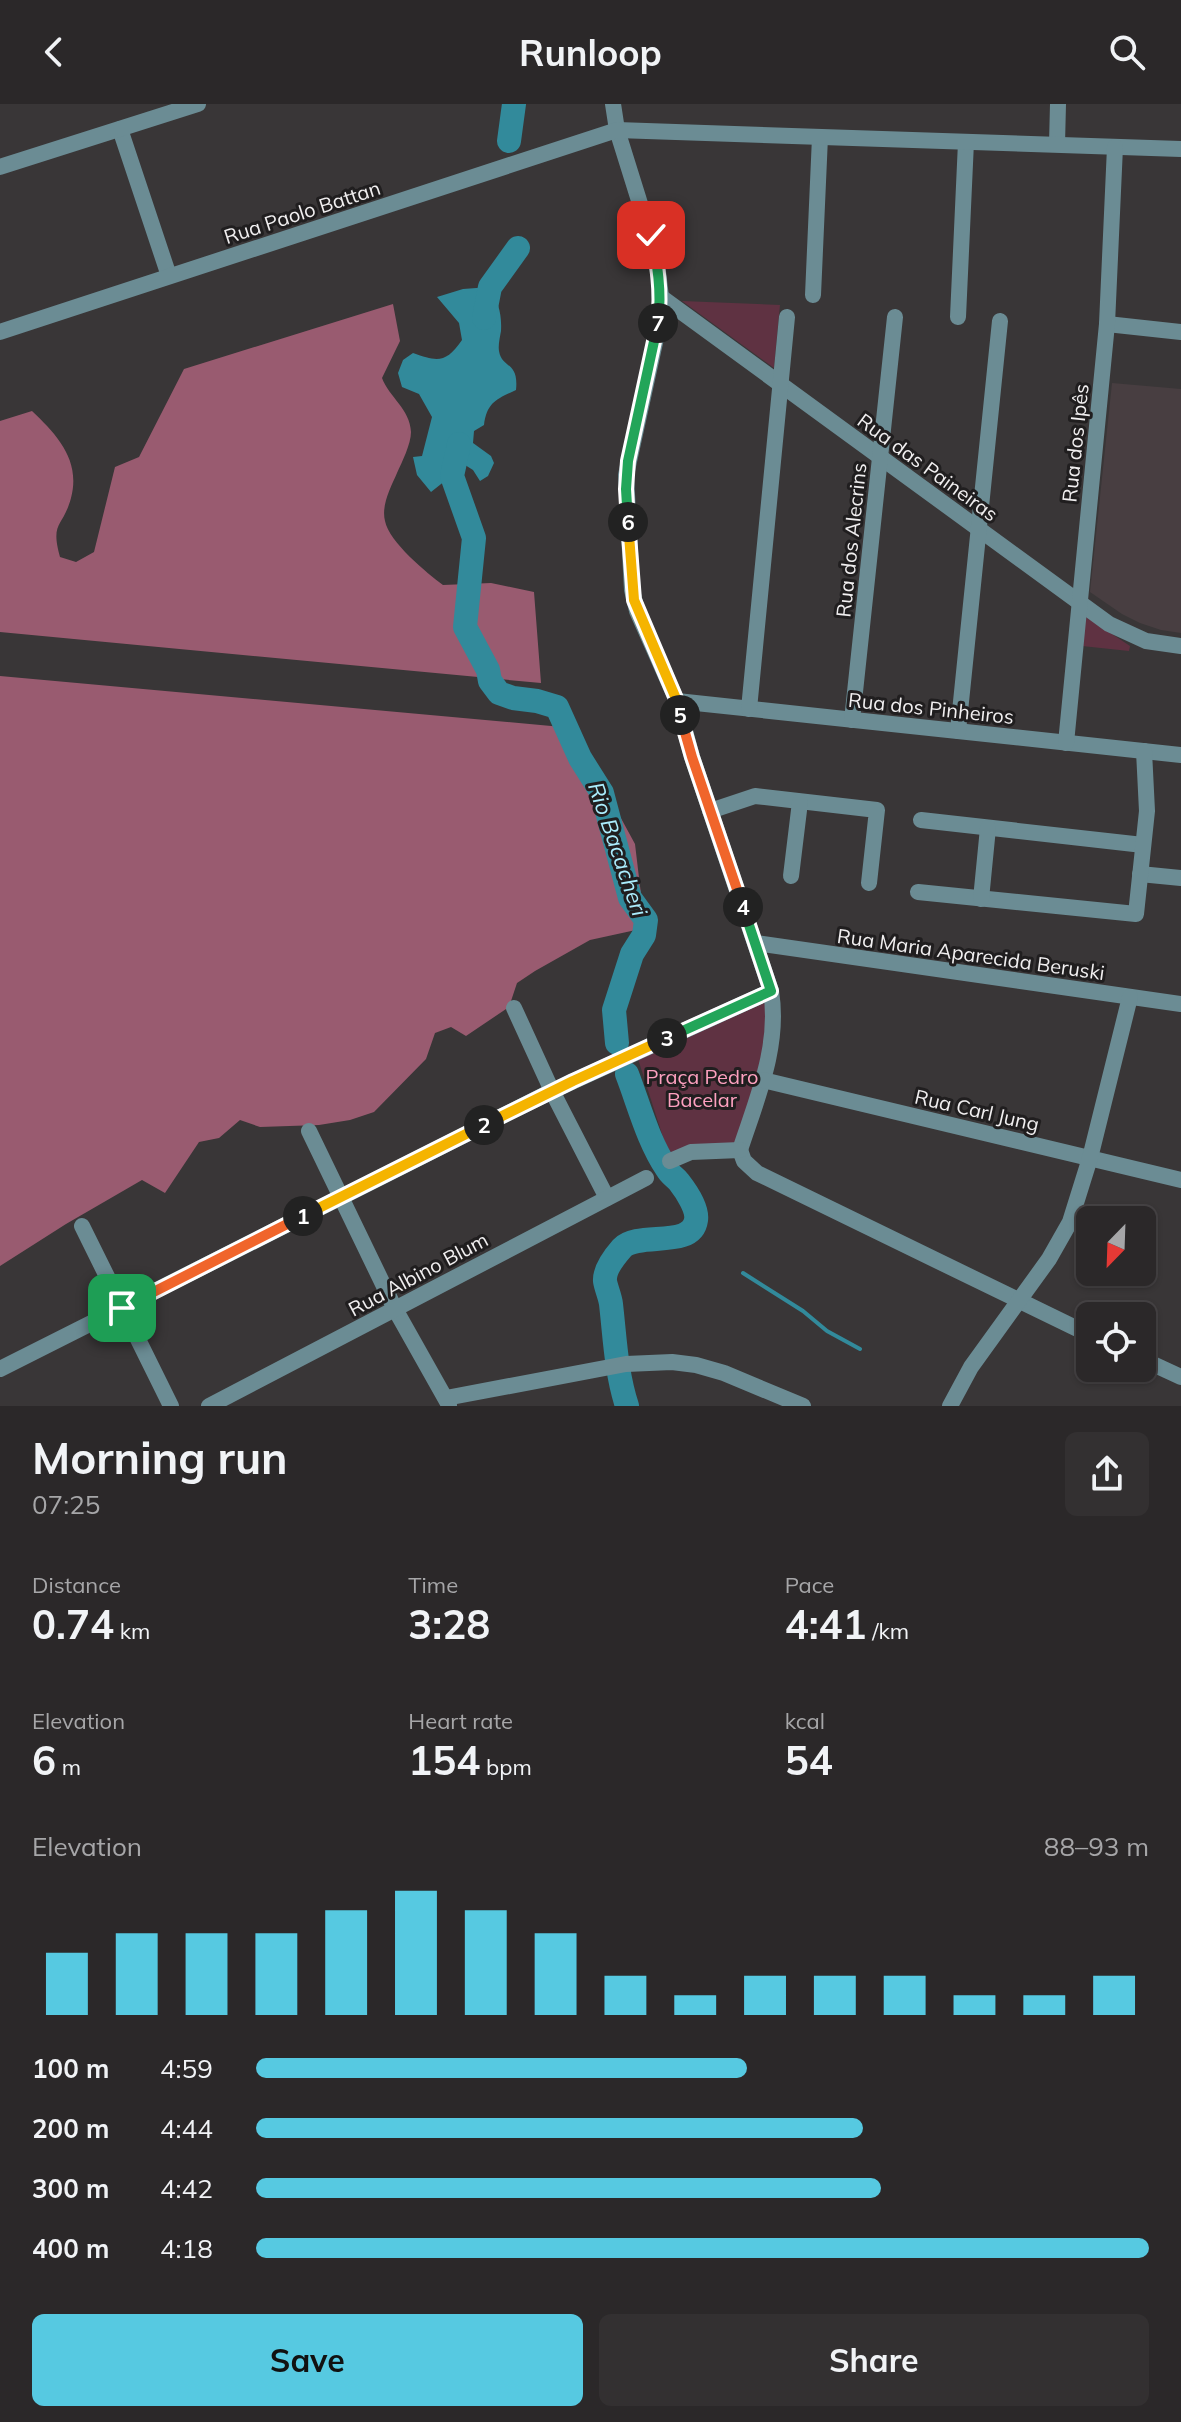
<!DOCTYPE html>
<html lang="en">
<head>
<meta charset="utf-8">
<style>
  :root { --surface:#2b2829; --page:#333031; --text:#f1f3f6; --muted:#a6a6a8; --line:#474446; --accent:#56c9e1 }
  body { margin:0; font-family:Mulish,sans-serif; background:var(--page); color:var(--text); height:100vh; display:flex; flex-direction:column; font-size:30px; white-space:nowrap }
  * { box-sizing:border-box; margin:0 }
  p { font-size:26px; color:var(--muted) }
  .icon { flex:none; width:44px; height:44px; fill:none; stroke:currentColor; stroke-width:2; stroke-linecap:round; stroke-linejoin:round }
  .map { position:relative; height:1302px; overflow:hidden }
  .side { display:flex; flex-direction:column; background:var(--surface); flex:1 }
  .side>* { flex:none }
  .needle { width:52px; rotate:203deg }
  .controls { position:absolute; left:1076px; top:1102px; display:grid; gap:16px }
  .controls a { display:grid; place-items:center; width:80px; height:80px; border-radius:12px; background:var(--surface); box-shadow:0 2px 6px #0004,0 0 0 2px var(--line); font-size:40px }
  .pin { position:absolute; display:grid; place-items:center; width:68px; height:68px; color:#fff; margin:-34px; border-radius:16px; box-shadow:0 4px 12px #0006 }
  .km { position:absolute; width:40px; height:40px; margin:-20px; border-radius:50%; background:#222; color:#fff; font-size:22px; line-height:40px; text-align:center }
  .round { display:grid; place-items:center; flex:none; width:84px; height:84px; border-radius:12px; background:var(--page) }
  .summary { display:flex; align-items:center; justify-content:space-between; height:136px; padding:0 32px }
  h1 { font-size:44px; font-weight:700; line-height:60px }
  .metrics { display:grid; grid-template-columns:repeat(3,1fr); gap:12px; height:136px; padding:8px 32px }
  .metrics div { display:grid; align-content:center }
  .metrics b { font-size:40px; font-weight:700 }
  .metrics small { font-size:22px; font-weight:400 }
  .metrics p { font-size:22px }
  .chart { height:224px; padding:16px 32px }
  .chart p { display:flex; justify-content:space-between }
  .chart svg { width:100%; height:144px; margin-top:8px; stroke:var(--accent); stroke-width:6 }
  .cta { display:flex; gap:16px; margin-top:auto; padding:16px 32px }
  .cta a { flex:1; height:92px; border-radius:12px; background:var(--accent); color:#111; font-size:32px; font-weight:700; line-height:92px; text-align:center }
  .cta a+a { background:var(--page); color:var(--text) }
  ul { padding:0 32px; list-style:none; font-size:26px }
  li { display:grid; grid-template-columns:128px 96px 1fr; align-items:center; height:60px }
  li i { height:20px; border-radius:10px; background:var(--accent) }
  header { display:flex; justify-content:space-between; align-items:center; height:104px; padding:0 32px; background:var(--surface); font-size:36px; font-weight:700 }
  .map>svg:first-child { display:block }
</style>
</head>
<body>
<header><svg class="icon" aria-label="back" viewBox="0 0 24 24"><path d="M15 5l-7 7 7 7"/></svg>Runloop<svg class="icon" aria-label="search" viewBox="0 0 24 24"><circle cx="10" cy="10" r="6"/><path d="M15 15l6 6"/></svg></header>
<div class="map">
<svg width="1181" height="1302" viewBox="0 0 1181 1302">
  <rect width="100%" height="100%" fill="#393637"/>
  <path fill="#483e41" d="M1112,279l69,6v244l-20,-3 -21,-7 -18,-9 -32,-22z"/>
  <g fill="#5f3242">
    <path d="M682,197l98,4 -6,63z"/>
    <path d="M1085,512l45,30 -1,5 -47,-5z"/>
    <path d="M767,898l1,30 -31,115 -68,9 -31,-97z"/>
  </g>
  <g fill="#995b70">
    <path d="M393,200l7,37 -18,37c7,19 28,31 29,54 0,12 -9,30 -14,41 -6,14 -16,32 -12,48 4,21 42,52 58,64l48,-2 43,9 7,91 -541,-51v-211l32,-10c25,24 49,49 39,87 -8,30 -21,23 -11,59l16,5 18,-10 21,-85 24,-10 45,-88z"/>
    <path d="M0,572l562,51 29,36 44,81 10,84 -55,12 -55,31 -18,12 -8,24 -43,29 -15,-9 -16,6 -9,26 -52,53 -24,8 -31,5 -59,2 -20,-7 -21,18 -20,4 -34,51 -23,-13 -76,44 -66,42z"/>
  </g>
  <path fill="#328a9b" d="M490,183c8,15 12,26 11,44 -1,6 -3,14 -2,20 3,18 20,10 17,39 -19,9 -29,12 -32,35l-10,6 -1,12 18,13 3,7 -6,13 -8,5 -7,-11 -8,-5 -34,27 -14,-17 -4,-18 9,-1 10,-39 -13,-23 -17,-7 -4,-14 5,-13 10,-7c25,9 33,10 49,-13l-3,-17 -22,-26 26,-8z"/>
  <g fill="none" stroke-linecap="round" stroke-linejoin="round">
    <g stroke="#328a9b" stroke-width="4">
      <path d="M690,1127l5,5"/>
      <path d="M743,1169l60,38 24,20 33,18"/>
    </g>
    <g stroke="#328a9b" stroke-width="24">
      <path d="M509,37l5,-37"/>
      <path d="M484,214l6,-31 28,-39"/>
      <path d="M459,340l-7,32 22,62 -9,89 23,43 2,11 9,12 14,5 24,3 20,6 23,51 22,35 28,105 16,22 -2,15 -12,19 -18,56 3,33"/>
      <path d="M627,1302c-11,-34 -12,-67 -16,-102 -1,-8 -5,-16 -6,-23 -1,-11 10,-25 17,-33 16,-17 70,1 74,-28 2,-11 -10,-29 -17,-38 -4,-5 -9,-7 -12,-13 -19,-28 -28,-64 -40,-95"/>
    </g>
    <g stroke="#6b8c94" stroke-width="16">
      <path d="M613,0l4,26 39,125 5,42 -5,41 -30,137 6,115 5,21 40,90 15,56 79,234c9,55 -14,107 -31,159"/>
      <path d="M120,25l49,147"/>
      <path d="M1057,40l1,-40"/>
      <path d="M0,63l198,-63"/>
      <path d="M813,191l7,-158"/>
      <path d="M661,193l448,327 37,17 35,5"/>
      <path d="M958,213l8,-175"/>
      <path d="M1107,220l74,8"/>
      <path d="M0,228l617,-202 564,19"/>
      <path d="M677,597l504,54"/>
      <path d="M749,605l38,-392"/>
      <path d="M852,616l43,-403"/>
      <path d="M958,627l42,-410"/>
      <path d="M1066,639l41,-419 8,-177"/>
      <path d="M710,707l45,-15 122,14 -8,73"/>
      <path d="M921,716l222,25"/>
      <path d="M1140,770l41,4"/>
      <path d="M791,772l9,-74"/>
      <path d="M918,788l218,22 11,-103 -3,-60"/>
      <path d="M981,795l7,-71"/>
      <path d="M756,839l425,61"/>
      <path d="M514,904l38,83 55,107"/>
      <path d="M763,976l418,100"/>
      <path d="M309,1027l86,178 54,96"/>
      <path d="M740,1046l4,11 13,12 333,162"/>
      <path d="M670,1057l21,-9 49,-2"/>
      <path d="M82,1122l89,180"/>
      <path d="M1142,1255l39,18"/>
      <path d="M0,1265l552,-278 219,-100"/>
      <path d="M446,1294l180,-34 46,-2 24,3 28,8 79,33"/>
      <path d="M209,1302l437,-228"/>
      <path d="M950,1302l21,-39 78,-108 21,-37 20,-64 40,-161"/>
    </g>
  </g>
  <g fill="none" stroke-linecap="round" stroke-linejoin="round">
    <defs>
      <path id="split-1" d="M122,1204l181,-92"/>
      <path id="split-2" d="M303,1112l181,-91"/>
      <path id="split-3" d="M484,1021l89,-44 94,-43"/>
      <path id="split-4" d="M667,934l104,-47 -28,-84"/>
      <path id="split-5" d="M680,611l12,42 51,150"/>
      <path id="split-6" d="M628,418l6,78 43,101 3,14"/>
      <path id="split-7" d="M628,418l-2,-33 2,-28 30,-138"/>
      <path id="split-8" d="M651,131c7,29 11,58 7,88"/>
    </defs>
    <use href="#split-1" stroke="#fff" stroke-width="16"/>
    <use href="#split-2" stroke="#fff" stroke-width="16"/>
    <use href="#split-3" stroke="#fff" stroke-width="16"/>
    <use href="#split-4" stroke="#fff" stroke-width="16"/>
    <use href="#split-5" stroke="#fff" stroke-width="16"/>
    <use href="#split-6" stroke="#fff" stroke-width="16"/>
    <use href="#split-7" stroke="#fff" stroke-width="16"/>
    <use href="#split-8" stroke="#fff" stroke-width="16"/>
    <use href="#split-1" stroke="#f0652b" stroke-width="10"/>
    <use href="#split-2" stroke="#f5b400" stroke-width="10"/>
    <use href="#split-3" stroke="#f5b400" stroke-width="10"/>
    <use href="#split-4" stroke="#22a559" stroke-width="10"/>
    <use href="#split-5" stroke="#f0652b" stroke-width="10"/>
    <use href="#split-6" stroke="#f5b400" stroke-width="10"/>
    <use href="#split-7" stroke="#22a559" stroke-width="10"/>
    <use href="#split-8" stroke="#22a559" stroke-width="10"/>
  </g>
  <g text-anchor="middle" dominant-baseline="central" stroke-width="6" stroke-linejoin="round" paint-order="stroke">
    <g font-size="20" fill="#f1eff0" stroke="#201e1f">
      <text transform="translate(302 108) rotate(-18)">Rua Paolo Battan</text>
      <text transform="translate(1075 339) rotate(-84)">Rua dos Ipês</text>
      <text transform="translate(928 363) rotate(36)">Rua das Paineiras</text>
      <text transform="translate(851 436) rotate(-84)">Rua dos Alecrins</text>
      <text transform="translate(931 604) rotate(6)">Rua dos Pinheiros</text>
      <text transform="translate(971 850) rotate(8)">Rua Maria Aparecida Beruski</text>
      <text transform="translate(977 1006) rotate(13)">Rua Carl Jung</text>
      <text transform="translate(418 1170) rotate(-28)">Rua Albino Blum</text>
    </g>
    <g font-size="20" fill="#fda0bf" stroke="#201e1f">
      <text x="702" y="972">Praça Pedro<tspan x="702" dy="23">Bacelar</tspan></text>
    </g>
    <g font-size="22" font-style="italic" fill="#abedfd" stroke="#201e1f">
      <text transform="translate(618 745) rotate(71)">Rio Bacacheri</text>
    </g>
  </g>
</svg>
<div class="controls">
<a><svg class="needle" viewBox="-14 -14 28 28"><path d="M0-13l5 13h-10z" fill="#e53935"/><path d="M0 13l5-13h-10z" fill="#a6a6a8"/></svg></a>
<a><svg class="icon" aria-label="locate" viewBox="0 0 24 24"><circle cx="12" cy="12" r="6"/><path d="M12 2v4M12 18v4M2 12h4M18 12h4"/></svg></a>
</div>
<div class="pin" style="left:122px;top:1204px;background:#1e9e55"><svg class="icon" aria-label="arrive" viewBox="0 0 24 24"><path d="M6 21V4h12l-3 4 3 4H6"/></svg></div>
<div class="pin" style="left:651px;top:131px;background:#d93025"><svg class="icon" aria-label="check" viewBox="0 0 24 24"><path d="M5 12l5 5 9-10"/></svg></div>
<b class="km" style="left:303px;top:1112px">1</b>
<b class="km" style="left:484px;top:1021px">2</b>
<b class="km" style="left:667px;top:934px">3</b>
<b class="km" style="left:743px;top:803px">4</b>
<b class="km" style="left:680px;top:611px">5</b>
<b class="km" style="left:628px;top:418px">6</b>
<b class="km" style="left:658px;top:219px">7</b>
</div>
<section class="side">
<div class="summary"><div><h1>Morning run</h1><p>07:25</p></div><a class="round"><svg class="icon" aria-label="share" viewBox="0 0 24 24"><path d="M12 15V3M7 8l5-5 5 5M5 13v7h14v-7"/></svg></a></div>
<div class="metrics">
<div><p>Distance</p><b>0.74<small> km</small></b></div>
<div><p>Time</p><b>3:28</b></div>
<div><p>Pace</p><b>4:41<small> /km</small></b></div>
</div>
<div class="metrics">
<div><p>Elevation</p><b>6<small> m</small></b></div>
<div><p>Heart rate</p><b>154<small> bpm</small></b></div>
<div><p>kcal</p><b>54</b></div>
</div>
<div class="chart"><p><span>Elevation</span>88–93 m</p>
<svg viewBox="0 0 160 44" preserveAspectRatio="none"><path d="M5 44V25M15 44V19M25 44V19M35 44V19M45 44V12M55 44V6M65 44V12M75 44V19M85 44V32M95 44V38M105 44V32M115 44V32M125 44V32M135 44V38M145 44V38M155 44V32"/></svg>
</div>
<ul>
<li><b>100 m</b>4:59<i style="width:55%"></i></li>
<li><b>200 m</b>4:44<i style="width:68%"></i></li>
<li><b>300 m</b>4:42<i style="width:70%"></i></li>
<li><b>400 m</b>4:18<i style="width:100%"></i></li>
</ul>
<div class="cta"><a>Save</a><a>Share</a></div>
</section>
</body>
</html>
